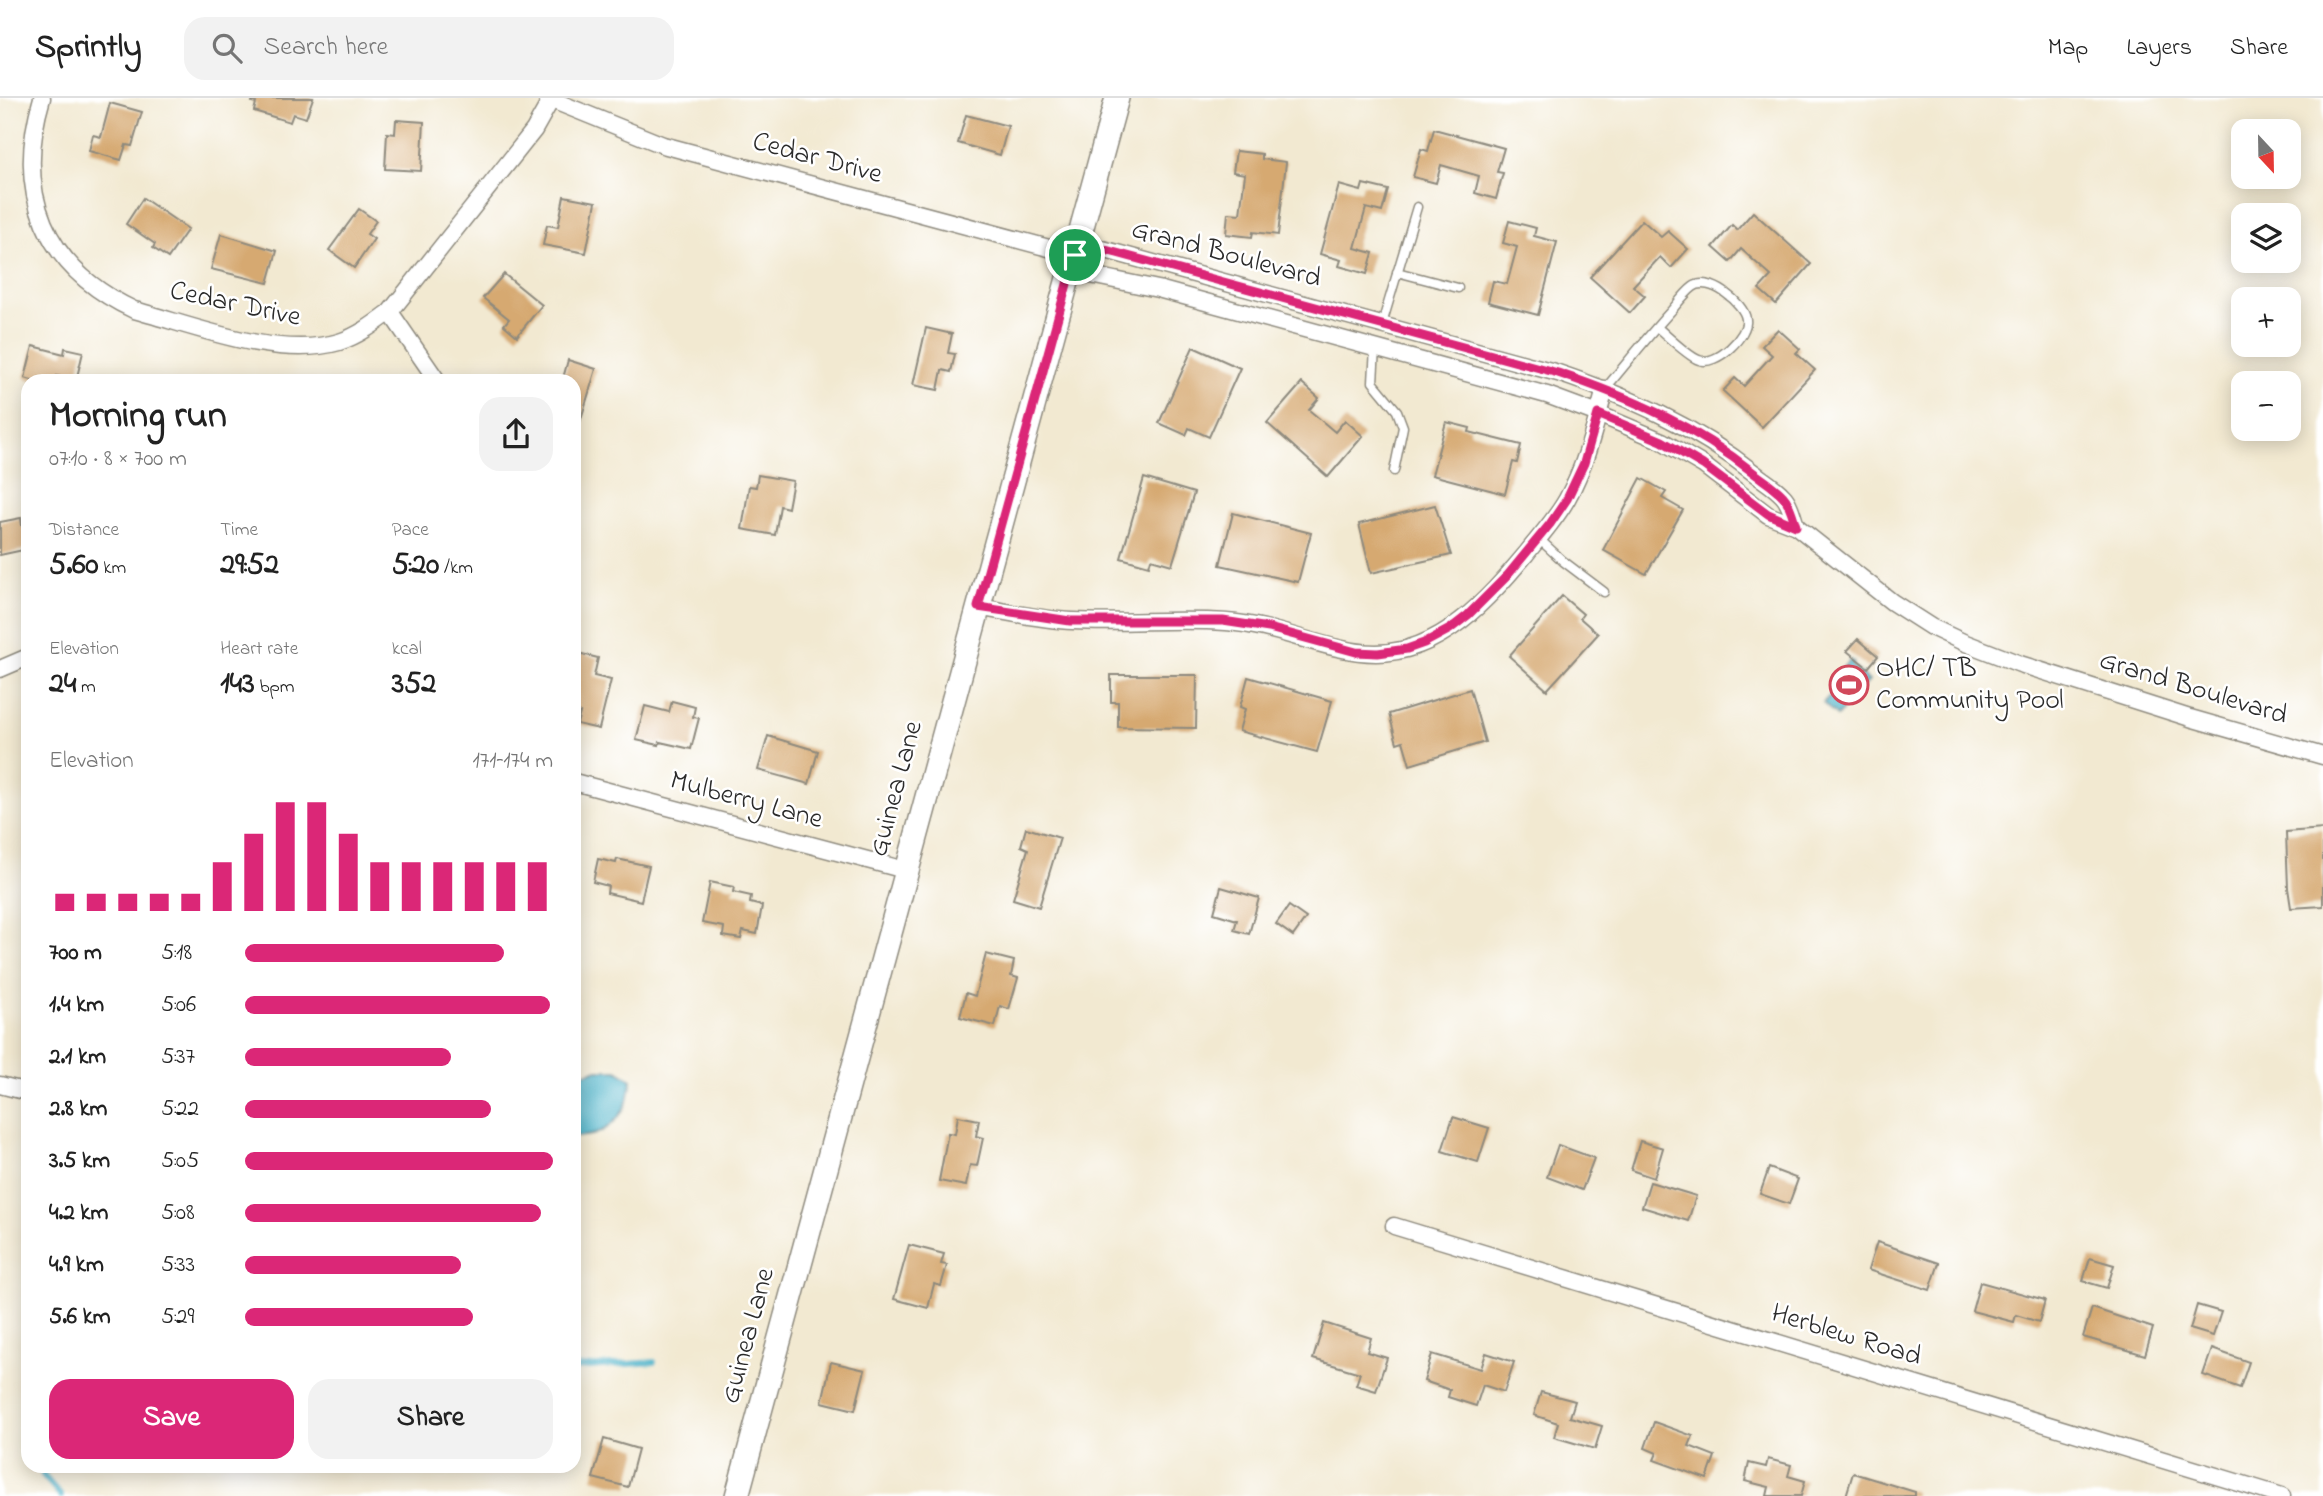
<!DOCTYPE html>
<html lang="en">
<head>
<meta charset="utf-8">
<style>
  :root { --surface:#fff; --page:#f2f2f2; --text:#222; --muted:#767676; --line:#e0e0e0; --accent:#db2777 }
  body { margin:0; font-family:"Indie Flower",sans-serif; background:var(--page); color:var(--text); height:100vh; display:flex; flex-direction:column; font-size:26px; white-space:nowrap }
  * { box-sizing:border-box; margin:0 }
  p { font-size:23px; color:var(--muted) }
  .icon { flex:none; width:38px; height:38px; fill:none; stroke:currentColor; stroke-width:2; stroke-linecap:round; stroke-linejoin:round }
  .map { position:relative; flex:1; overflow:hidden }
  .details { position:absolute; left:21px; top:276px; width:560px; height:1099px; display:flex; flex-direction:column; background:var(--surface); border-radius:21px; box-shadow:0 4px 18px #0003 }
  .details>* { flex:none }
  .needle { width:46px; rotate:158deg }
  .buttons { position:absolute; left:2231px; top:21px; display:grid; gap:14px }
  .buttons a { display:grid; place-items:center; width:70px; height:70px; border-radius:14px; background:var(--surface); box-shadow:0 4px 18px #0003; font-size:35px }
  .pin { position:absolute; display:grid; place-items:center; width:60px; height:60px; color:#fff; margin:-30px; border:4px solid #fff; border-radius:50%; box-shadow:0 2px 7px #0007 }
  .round { display:grid; place-items:center; flex:none; width:74px; height:74px; border-radius:21px; background:var(--page) }
  .overview { display:flex; align-items:center; justify-content:space-between; height:119px; padding:0 28px }
  h1 { font-size:38px; font-weight:800; line-height:52px }
  .metrics { display:grid; grid-template-columns:repeat(3,1fr); gap:10px; height:119px; padding:7px 28px }
  .metrics div { display:grid; align-content:center }
  .metrics b { font-size:30px; font-weight:800 }
  .metrics small { font-size:19px; font-weight:400 }
  .metrics p { font-size:19px }
  .chart { height:196px; padding:14px 28px }
  .chart p { display:flex; justify-content:space-between }
  .chart svg { width:100%; height:126px; margin-top:7px; stroke:var(--accent); stroke-width:6 }
  .primary-button { display:flex; gap:14px; margin-top:auto; padding:14px 28px }
  .primary-button a { flex:1; height:80px; border-radius:21px; background:var(--accent); color:#fff; font-size:28px; font-weight:800; line-height:80px; text-align:center }
  .primary-button a+a { background:var(--page); color:var(--text) }
  ul { padding:0 28px; list-style:none; font-size:23px }
  li { display:grid; grid-template-columns:112px 84px 1fr; align-items:center; height:52px }
  li i { height:18px; border-radius:9px; background:var(--accent) }
  header { display:flex; align-items:center; gap:42px; box-sizing:border-box; height:98px; padding:0 35px; background:var(--surface); border-bottom:2px solid var(--line) }
  header strong { font-size:33px }
  nav { display:flex; gap:38px; margin-inline-start:auto; font-size:24px }
  .search { width:490px; height:63px; background:var(--page); display:flex; align-items:center; gap:18px; box-sizing:border-box; padding:0 24px; border-radius:21px; color:var(--muted); font-size:26px }
  .map>svg:first-child { display:block }
</style>
</head>
<body>
<header>
<strong>Sprintly</strong>
<div class="search"><svg class="icon" aria-label="search" viewBox="0 0 24 24"><circle cx="10" cy="10" r="6"/><path d="M15 15l6 6"/></svg>Search here</div>
<nav><a>Map</a><a>Layers</a><a>Share</a></nav>
</header>
<div class="map">
<svg width="2323" height="1398" viewBox="0 0 2323 1398">
  <rect width="100%" height="100%" fill="#fff"/>
  <filter id="ink" filterUnits="userSpaceOnUse"><feTurbulence type="fractalNoise" baseFrequency=".0143" numOctaves="2"/><feDisplacementMap in="SourceGraphic" scale="14" xChannelSelector="R" yChannelSelector="G"/><feConvolveMatrix kernelMatrix="1 2 1 2 8 2 1 2 1" color-interpolation-filters="sRGB"/></filter>
  <filter id="wash" filterUnits="userSpaceOnUse"><feTurbulence type="fractalNoise" baseFrequency=".00686" numOctaves="4" result="noise"/><feDisplacementMap in="SourceGraphic" scale="28" xChannelSelector="R" yChannelSelector="G"/><feGaussianBlur stdDeviation="1.57" result="paint"/><feColorMatrix in="noise" values="0 0 0 0 0 0 0 0 0 0 0 0 0 0 0 0 0 1.4 0 .05"/><feComposite in="paint" operator="in"/></filter>
  <g filter="url(#wash)">
    <rect width="100%" height="100%" fill="#f2e9d1"/>
    <g fill="#49b1c7" stroke="#3a6e79" stroke-width="2">
      <path d="M1850,562l4,3 -2,3 17,15 -32,35 -14,-13 13,-14 -7,-7z"/>
      <path d="M595,972h22l14,9c0,24 -12,44 -33,54 -6,3 -16,3 -22,4l-2,-60z"/>
    </g>
    <g fill="none" stroke-linecap="round" stroke-linejoin="round">
      <g stroke="#49b1c7" stroke-width="6">
        <path d="M574,1270l80,-6"/>
        <path d="M41,1368l2,9 18,21"/>
      </g>
    </g>
    <g id="blocks">
      <g fill="#d6a971">
        <path d="M253,0h60l-7,20 -13,-4 -3,8 -36,-11 2,-8 -4,-1z"/>
        <path d="M110,5l32,9 -10,34 -6,-1 -5,15 -32,-9 4,-16 8,2z"/>
        <path d="M966,17l42,11 -8,29 -42,-12z"/>
        <path d="M396,22l28,2 -3,49 -36,-2 2,-36 8,1z"/>
        <path d="M1434,31l70,19 -7,24 6,1 -7,26 -21,-6 4,-17 -38,-11 -5,18 -23,-6 8,-28 7,2z"/>
        <path d="M1236,53l26,3v5l24,3 -8,73 -25,-3 -1,5 -26,-3 2,-21 12,1 5,-40 -12,-2z"/>
        <path d="M1363,86l25,6 -6,22 -16,-4 -11,40 18,5 -6,21 -28,-8 2,-6 -21,-6 19,-69 22,6z"/>
        <path d="M564,98l32,6 -10,51 -43,-8 4,-20 11,2z"/>
        <path d="M143,100l45,31 -20,29 -15,-10 2,-4 -29,-20z"/>
        <path d="M359,111l17,12 -9,13 7,5 -20,29 -25,-18z"/>
        <path d="M1753,114l58,52 -35,40 -17,-15 12,-13 -30,-27 -11,13 -17,-15 19,-22 5,5z"/>
        <path d="M1642,122l19,17 7,-6 20,18 -17,19 -11,-11 -27,29 12,10 -15,17 -40,-36z"/>
        <path d="M1509,123l27,7 -2,8 23,6 -19,73 -50,-13 5,-21 14,3 10,-37 -14,-4z"/>
        <path d="M221,136l56,17 -9,32 -57,-14z"/>
        <path d="M504,176l38,31 -25,31 -13,-11 5,-6 -26,-21z"/>
        <path d="M926,230l26,6 -4,19 7,1 -4,18 -9,-2 -4,20 -25,-5z"/>
        <path d="M1778,231l22,20 -4,4 19,17 -53,57 -39,-36 12,-13 9,8 28,-31 -10,-9z"/>
        <path d="M33,248l31,8 1,-6 18,4 -7,29 -19,-5 -1,6h-18l-13,-4z"/>
        <path d="M1193,249l47,21 -31,69 -20,-9 -3,7 -27,-12z"/>
        <path d="M568,262l28,9 -18,60 -4,-1v-46h-12z"/>
        <path d="M1302,285l17,15 -10,12 26,22 10,-12 18,16 -35,41 -61,-54z"/>
        <path d="M1446,324l24,6 -1,4 52,13 -4,18 -4,-1 -8,32 -73,-19z"/>
        <path d="M758,377l35,6 -5,27 -8,-2 -5,29 -33,-6 7,-43 7,1z"/>
        <path d="M1144,380l50,15 -22,72 -21,-6 -2,7 -28,-8z"/>
        <path d="M1641,380l25,14 -4,6 21,12 -37,64 -43,-24z"/>
        <path d="M1435,407l16,50 -80,18 -12,-49z"/>
        <path d="M1233,415l78,20 -13,49 -78,-17z"/>
        <path d="M21,420l1,8 6,-1v24l-28,6v-33z"/>
        <path d="M1562,498l21,18 -3,4 18,16 -51,56 -38,-34z"/>
        <path d="M1858,541l20,17 -10,12 -21,-17z"/>
        <path d="M574,554l24,6 -4,18 17,4 -12,49 -22,-5 3,-11 -6,-2z"/>
        <path d="M1111,577h86l-1,53 -78,-1v-25h-7z"/>
        <path d="M1248,579l84,24 -15,51 -78,-21 6,-22 -5,-2z"/>
        <path d="M1470,591l15,53 -75,23 -7,-24 -6,2 -8,-29z"/>
        <path d="M672,603l23,6 -2,10 6,1 -8,31 -31,-7 -1,3 -23,-5 9,-34 24,6z"/>
        <path d="M768,638l50,15 -9,33 -51,-14z"/>
        <path d="M1026,730l34,10 -21,69 -26,-8 15,-50 -7,-3z"/>
        <path d="M2323,731v77l-32,2 -3,-20 -2,-56z"/>
        <path d="M598,761l18,4 1,-4 32,7 -8,35 -34,-8 1,-7 -15,-4z"/>
        <path d="M710,784l24,5 -1,5 18,4 -1,7 12,3 -5,28 -14,-3 -2,8 -18,-3 1,-9 -22,-4z"/>
        <path d="M1221,789l38,11 -10,36 -15,-4 3,-10 -23,-7z"/>
        <path d="M1289,808l17,12 -13,18 -17,-12z"/>
        <path d="M986,856l28,7 -3,15 7,2 -9,31 -9,-3 -5,20 -35,-9 6,-24 9,3z"/>
        <path d="M958,1018l21,4 -3,16 7,2 -6,28 -7,-1 -4,21 -27,-5 9,-48 7,1z"/>
        <path d="M1453,1019l36,11 -11,34 -36,-11z"/>
        <path d="M1640,1043l23,7 -9,30 -23,-8z"/>
        <path d="M1558,1047l36,13 -12,32 -35,-13z"/>
        <path d="M1769,1070l29,11 -9,25 -29,-10z"/>
        <path d="M1650,1084l46,14 -8,25 -46,-14z"/>
        <path d="M1877,1144l62,21 -9,27 -62,-20z"/>
        <path d="M909,1147l35,9 -3,10 6,1 -6,21 -7,-2 -6,24 -34,-9z"/>
        <path d="M2090,1160l24,7 -7,23 -24,-7z"/>
        <path d="M1980,1184l65,18 -6,22 -23,-7 -2,7 -42,-11z"/>
        <path d="M2197,1207l24,7 -8,24 -23,-7z"/>
        <path d="M2092,1210l61,20 -8,27 -62,-18z"/>
        <path d="M1324,1225l47,15 -4,14 20,6 -11,33 -20,-6 4,-12 -47,-14z"/>
        <path d="M2212,1251l37,13 -9,26 -37,-13z"/>
        <path d="M1486,1255l28,9 -10,30 -21,-7 -7,21 -28,-9 2,-7 -26,-9 8,-27 49,15z"/>
        <path d="M831,1264l34,8 -10,40 -33,-8z"/>
        <path d="M1541,1294l34,9 -5,16 32,9 -7,23 -41,-12 4,-14 -24,-8z"/>
        <path d="M1654,1324l39,14 -4,10 26,10 -8,23 -53,-19 3,-7 -12,-5z"/>
        <path d="M604,1341l34,10 -10,38 -35,-9z"/>
        <path d="M1768,1361l23,6 -3,11 17,5 -4,15h-34l2,-9 -24,-6 4,-18 17,4z"/>
        <path d="M1853,1375l62,19v4h-69z"/>
      </g>
    </g>
  </g>
  <g filter="url(#ink)">
    <use href="#blocks" fill-opacity="0" stroke="#8e8a7e" stroke-width="2"/>
    <g fill="none" stroke-linecap="round" stroke-linejoin="round">
      <defs>
        <g id="lane">
          <path d="M1397,174l61,16"/>
          <path d="M1382,226l35,-117"/>
          <path d="M1375,250l-2,34 24,29 6,16 -9,44"/>
          <path d="M1605,291c22,-26 43,-53 66,-78 7,-8 14,-18 22,-24 16,-12 51,16 53,32 3,16 -30,48 -47,41 -10,-3 -33,-25 -42,-33"/>
          <path d="M1538,440l25,23 41,31"/>
        </g>
        <g id="street">
          <path d="M42,0c-28,94 2,170 92,212 60,16 144,50 205,32 19,-6 35,-18 51,-30l144,-182 18,-32"/>
          <path d="M547,0l116,47 412,110"/>
          <path d="M1075,157l6,18 77,16 389,106 51,19 64,27 41,24 65,50 28,11 96,76 39,25 32,15 57,22 170,54 133,38"/>
          <path d="M1075,157l16,-9 467,127c71,24 137,53 196,100 9,7 21,14 29,23 7,7 10,21 13,30"/>
          <path d="M390,214l46,67"/>
          <path d="M978,509c31,5 63,13 95,14 51,3 102,-3 153,1 51,3 103,31 150,31 65,0 112,-54 150,-99 14,-18 30,-35 41,-55 19,-34 28,-73 38,-110"/>
          <path d="M0,571l28,-12"/>
          <path d="M574,684l331,88"/>
          <path d="M0,987l28,7"/>
          <path d="M1394,1128l888,270"/>
        </g>
        <path id="secondary" d="M737,1398l380,-1398"/>
      </defs>
      <use href="#lane" stroke="#8e8a7e" stroke-width="11"/>
      <use href="#street" stroke="#8e8a7e" stroke-width="19"/>
      <use href="#secondary" stroke="#8e8a7e" stroke-width="26"/>
      <use href="#lane" stroke="#fff" stroke-width="8"/>
      <use href="#street" stroke="#fff" stroke-width="16"/>
      <use href="#secondary" stroke="#fff" stroke-width="23"/>
    </g>
  </g>
  <g fill="none" stroke-linecap="round" stroke-linejoin="round" filter="url(#ink)">
    <defs>
      <path id="route" d="M1091,148l467,127c71,24 137,53 196,100 9,7 21,14 29,23 7,7 10,21 13,30l-28,-12 -65,-49 -41,-24 -64,-27 -14,49 -17,36 -17,25 -43,52 -39,39 -18,14 -26,14 -17,6 -29,4 -22,-1 -87,-24 -46,-7h-153l-92,-14 97,-352z"/>
    </defs>
    <use href="#route" stroke="#fff" stroke-width="14"/>
    <use href="#route" stroke="#db2777" stroke-width="9"/>
  </g>
  <defs>
    <symbol id="stadium-ring" viewBox="-11 -11 22 22"><circle r="9.5" fill="#fff" stroke="#d1495b" stroke-width="1.5"/><path d="M0-5a6.5 5 0 1 0 0 10a6.5 5 0 1 0 0-10ZM-3.5-1.8h7v3.6h-7Z" fill="#d1495b"/></symbol>
  </defs>
  <g fill-rule="evenodd">
    <use href="#stadium-ring" x="1827" y="565" width="44" height="44"/>
  </g>
  <g text-anchor="middle" dominant-baseline="central" stroke-width="5" stroke-linejoin="round" paint-order="stroke">
    <g font-size="28" fill="#2b2b2b" stroke="#fff">
      <text transform="translate(817 61) rotate(15)">Cedar Drive</text>
      <text transform="translate(1226 157) rotate(15)">Grand Boulevard</text>
      <text transform="translate(235 207) rotate(12)">Cedar Drive</text>
      <text transform="translate(2193 591) rotate(17)">Grand Boulevard</text>
      <text transform="translate(897 691) rotate(-75)">Guinea Lane</text>
      <text transform="translate(746 703) rotate(15)">Mulberry Lane</text>
      <text transform="translate(749 1238) rotate(-75)">Guinea Lane</text>
      <text transform="translate(1846 1238) rotate(17)">Herblew Road</text>
    </g>
    <g font-size="28" fill="#2b2b2b" stroke="#fff" text-anchor="start">
      <text x="1876" y="571">OHC/ TB<tspan x="1876" dy="32">Community Pool</tspan></text>
    </g>
  </g>
</svg>
<div class="buttons">
<a><svg class="needle" viewBox="-14 -14 28 28"><path d="M0-13l5 13h-10z" fill="#e53935"/><path d="M0 13l5-13h-10z" fill="#767676"/></svg></a>
<a><svg class="icon" aria-label="layers" viewBox="0 0 24 24"><path d="M12 4l9 5-9 5-9-5zM3 14l9 5 9-5"/></svg></a>
<a>+</a>
<a>−</a>
</div>
<div class="pin" style="left:1075px;top:157px;background:#1e9e55"><svg class="icon" aria-label="arrive" viewBox="0 0 24 24"><path d="M6 21V4h12l-3 4 3 4H6"/></svg></div>
<section class="details">
<div class="overview"><div><h1>Morning run</h1><p>07:10 · 8 × 700 m</p></div><a class="round"><svg class="icon" aria-label="share" viewBox="0 0 24 24"><path d="M12 15V3M7 8l5-5 5 5M5 13v7h14v-7"/></svg></a></div>
<div class="metrics">
<div><p>Distance</p><b>5.60<small> km</small></b></div>
<div><p>Time</p><b>29:52</b></div>
<div><p>Pace</p><b>5:20<small> /km</small></b></div>
</div>
<div class="metrics">
<div><p>Elevation</p><b>24<small> m</small></b></div>
<div><p>Heart rate</p><b>143<small> bpm</small></b></div>
<div><p>kcal</p><b>352</b></div>
</div>
<div class="chart"><p><span>Elevation</span>171–174 m</p>
<svg viewBox="0 0 160 44" preserveAspectRatio="none"><path d="M5 44V38M15 44V38M25 44V38M35 44V38M45 44V38M55 44V27M65 44V17M75 44V6M85 44V6M95 44V17M105 44V27M115 44V27M125 44V27M135 44V27M145 44V27M155 44V27"/></svg>
</div>
<ul>
<li><b>700 m</b>5:18<i style="width:84%"></i></li>
<li><b>1.4 km</b>5:06<i style="width:99%"></i></li>
<li><b>2.1 km</b>5:37<i style="width:67%"></i></li>
<li><b>2.8 km</b>5:22<i style="width:80%"></i></li>
<li><b>3.5 km</b>5:05<i style="width:100%"></i></li>
<li><b>4.2 km</b>5:08<i style="width:96%"></i></li>
<li><b>4.9 km</b>5:33<i style="width:70%"></i></li>
<li><b>5.6 km</b>5:29<i style="width:74%"></i></li>
</ul>
<div class="primary-button"><a>Save</a><a>Share</a></div>
</section>
</div>
</body>
</html>
